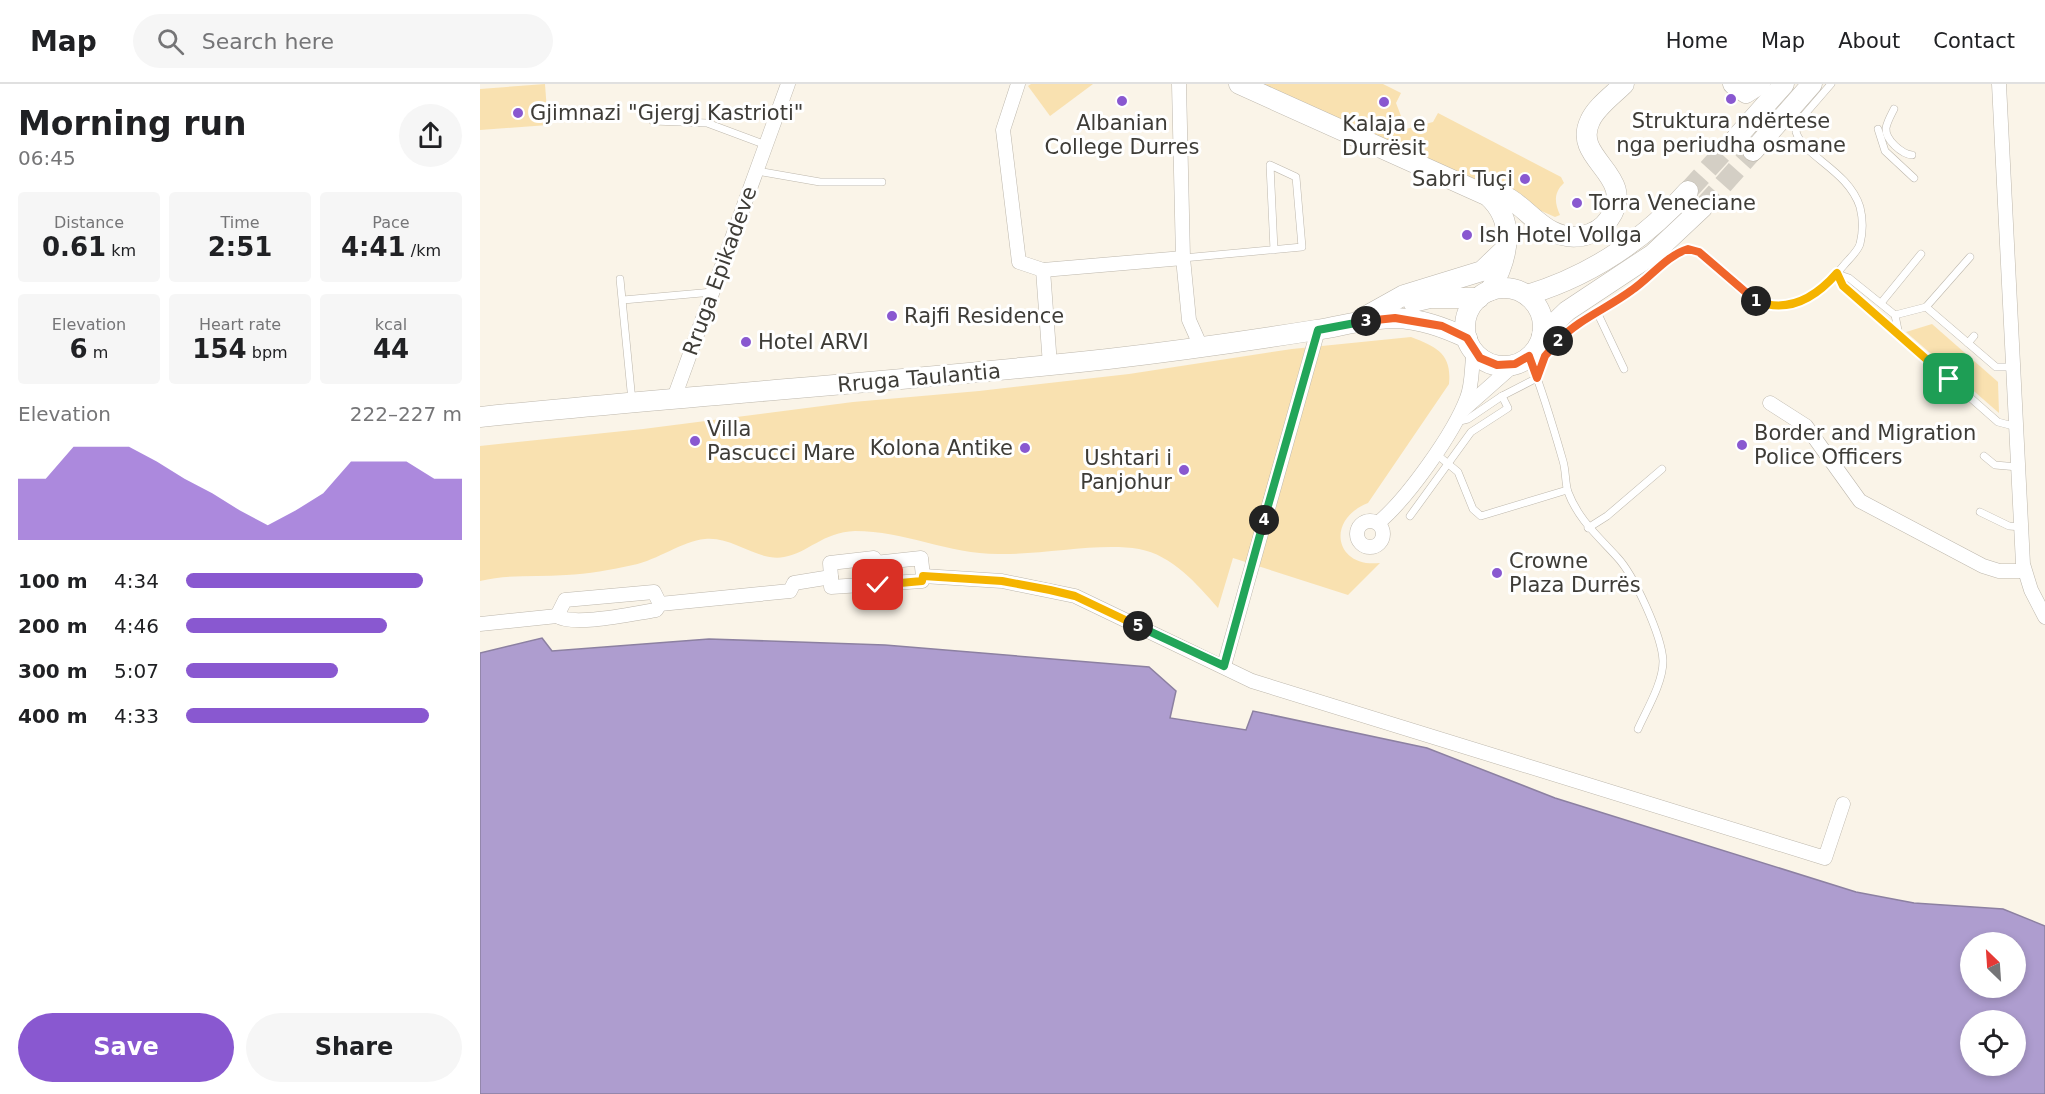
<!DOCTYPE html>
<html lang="en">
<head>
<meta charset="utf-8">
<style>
  :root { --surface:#fff; --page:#f6f6f6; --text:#202124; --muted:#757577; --line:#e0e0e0; --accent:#8958d0 }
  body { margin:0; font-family:"DejaVu Sans",sans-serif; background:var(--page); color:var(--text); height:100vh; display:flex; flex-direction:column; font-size:22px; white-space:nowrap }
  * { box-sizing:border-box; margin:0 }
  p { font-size:20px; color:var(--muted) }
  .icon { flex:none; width:33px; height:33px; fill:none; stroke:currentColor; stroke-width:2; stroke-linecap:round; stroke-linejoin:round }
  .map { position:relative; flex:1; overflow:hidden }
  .side { display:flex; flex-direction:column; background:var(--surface); width:480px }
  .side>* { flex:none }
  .needle { width:39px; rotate:335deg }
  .buttons { position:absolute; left:1480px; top:848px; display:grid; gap:12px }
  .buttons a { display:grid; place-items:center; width:66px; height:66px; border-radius:50%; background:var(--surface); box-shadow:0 3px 9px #0003; font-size:30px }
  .pin { position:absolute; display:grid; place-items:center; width:51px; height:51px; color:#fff; margin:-26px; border-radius:12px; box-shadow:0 3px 9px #0006 }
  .km { position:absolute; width:30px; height:30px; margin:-15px; border-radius:50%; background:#222; color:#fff; font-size:16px; line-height:30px; text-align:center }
  .round { display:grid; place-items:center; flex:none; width:63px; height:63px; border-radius:32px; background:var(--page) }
  .head { display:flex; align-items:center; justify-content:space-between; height:102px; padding:0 18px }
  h1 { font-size:33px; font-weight:700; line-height:45px }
  .figures { display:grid; grid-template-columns:repeat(3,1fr); gap:9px; height:102px; padding:6px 18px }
  .figures div { display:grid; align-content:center; border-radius:6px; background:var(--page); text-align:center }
  .figures b { font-size:26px; font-weight:700 }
  .figures small { font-size:16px; font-weight:400 }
  .figures p { font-size:16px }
  .chart { height:168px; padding:12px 18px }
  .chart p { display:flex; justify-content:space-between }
  .chart svg { width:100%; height:108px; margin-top:6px; fill:var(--accent); opacity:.7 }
  .action { display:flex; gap:12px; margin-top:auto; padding:12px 18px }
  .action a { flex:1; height:69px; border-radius:36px; background:var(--accent); color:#fff; font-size:24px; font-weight:700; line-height:69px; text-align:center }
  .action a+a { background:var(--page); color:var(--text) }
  ul { padding:0 18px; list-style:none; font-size:20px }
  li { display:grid; grid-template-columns:96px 72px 1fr; align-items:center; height:45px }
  li i { height:15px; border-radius:8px; background:var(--accent) }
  header { display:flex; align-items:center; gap:36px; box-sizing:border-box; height:84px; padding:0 30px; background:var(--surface); border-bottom:2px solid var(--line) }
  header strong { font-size:28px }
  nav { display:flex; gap:33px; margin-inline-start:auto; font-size:21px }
  .search { width:420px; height:54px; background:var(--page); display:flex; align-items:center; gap:15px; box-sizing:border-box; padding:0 21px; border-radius:33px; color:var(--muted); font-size:22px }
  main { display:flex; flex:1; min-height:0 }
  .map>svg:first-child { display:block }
</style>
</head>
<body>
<header>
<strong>Map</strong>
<div class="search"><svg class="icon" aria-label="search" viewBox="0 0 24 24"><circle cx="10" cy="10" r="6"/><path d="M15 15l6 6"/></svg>Search here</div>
<nav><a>Home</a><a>Map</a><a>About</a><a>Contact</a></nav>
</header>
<main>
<section class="side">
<div class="head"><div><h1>Morning run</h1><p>06:45</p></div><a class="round"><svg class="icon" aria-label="share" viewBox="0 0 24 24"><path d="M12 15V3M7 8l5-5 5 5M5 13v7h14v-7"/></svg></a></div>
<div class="figures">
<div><p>Distance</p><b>0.61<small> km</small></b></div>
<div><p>Time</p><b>2:51</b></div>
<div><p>Pace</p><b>4:41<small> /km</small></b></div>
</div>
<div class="figures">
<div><p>Elevation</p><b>6<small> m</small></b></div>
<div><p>Heart rate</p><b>154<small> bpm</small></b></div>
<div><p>kcal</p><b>44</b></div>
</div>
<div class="chart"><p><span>Elevation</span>222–227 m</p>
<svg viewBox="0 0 160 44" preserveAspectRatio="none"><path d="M0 44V19L10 19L20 6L30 6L40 6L50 12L60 19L70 25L80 32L90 38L100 32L110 25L120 12L130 12L140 12L150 19L160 19V44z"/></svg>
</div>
<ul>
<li><b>100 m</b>4:34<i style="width:86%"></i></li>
<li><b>200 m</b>4:46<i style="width:73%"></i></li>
<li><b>300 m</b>5:07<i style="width:55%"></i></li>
<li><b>400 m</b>4:33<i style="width:88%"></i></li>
</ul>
<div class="action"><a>Save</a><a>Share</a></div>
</section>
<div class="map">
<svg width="1565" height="1010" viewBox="0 0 1565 1010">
  <rect width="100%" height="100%" fill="#faf4e8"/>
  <g fill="#f9e1b0">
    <path d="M65,0l3,41 -68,5v-41z"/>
    <path d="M551,0h62l-43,32 -22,-30z"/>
    <path d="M773,0h130l18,9 -5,10 10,26 27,-7 5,-9 123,64 3,6c-10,9 -10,19 -4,32l-5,2z"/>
    <path d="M1452,240l66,58 1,31 -93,-81z"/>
    <path d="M931,253c26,10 41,17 38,47l-81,119c-43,17 -33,65 12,60l-32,32 -115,-37 -15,50c-21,-24 -46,-53 -79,-59 -39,-7 -98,6 -141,5 -49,0 -94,-23 -143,-23 -32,1 -47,22 -71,26 -26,5 -51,-21 -79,-18 -23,2 -47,21 -72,26 -22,5 -45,9 -67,10 -29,2 -57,-1 -86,6v-135l163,-17 210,-27 126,-11 150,-17 163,-25z"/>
  </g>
  <path fill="#ae9dcf" stroke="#8c80a1" stroke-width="1.5" fill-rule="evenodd" d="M62,554l10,13 157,-12 176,6 264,22 27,24 -6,27 76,12 7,-19 174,37 128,50 301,94 58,11 89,6 42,17v168h-1565v-441zM1491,858h45v45h-45zM1491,936h45v45h-45z"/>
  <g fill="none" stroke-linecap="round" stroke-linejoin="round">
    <g stroke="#d4cfc5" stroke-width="20" stroke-dasharray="20 10" stroke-linecap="butt">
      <path d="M1208,107l49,-54"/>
      <path d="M1223,123l50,-56"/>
    </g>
    <defs>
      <g id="lane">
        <path d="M1414,25c-3,6 -7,13 -8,19 -1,12 16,26 26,27"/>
        <path d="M173,37l54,2 59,22"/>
        <path d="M1398,45l7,22 29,27"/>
        <path d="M277,87l63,11h62"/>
        <path d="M703,174l119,-11 -6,-70 -26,-12 4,85"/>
        <path d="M1357,190l6,12 155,136 19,5"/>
        <path d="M1357,190l12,4 46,37 4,20"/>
        <path d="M140,195l12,122"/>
        <path d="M143,216l90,-8"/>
        <path d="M1401,219l40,-49"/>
        <path d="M1446,223l70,60h17"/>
        <path d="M1117,228l27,57"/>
        <path d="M1415,231l31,-8 44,-50"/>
        <path d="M1488,259l6,-7"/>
        <path d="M1049,272c13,34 24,70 34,105 3,10 2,22 5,31 10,27 30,44 49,65 17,18 45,79 46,104 0,22 -16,48 -25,68"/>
        <path d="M976,338l12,-3 34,-23 35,-18 8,-22 28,-29 49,-30 59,-46 13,-2 5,3c18,15 46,48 68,53 35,7 57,-16 77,-40 5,-6 14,-14 16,-21 3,-12 3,-25 0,-37 -12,-37 -56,-50 -64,-75l3,-11 32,-37"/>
        <path d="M955,369l23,19 15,37 8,7 86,-26"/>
        <path d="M1504,372l11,9 23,2"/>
        <path d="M1500,428l29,14 13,1"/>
        <path d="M930,432l61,-84 37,-24 -6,-12"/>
        <path d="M1108,444l19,-12 55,-47"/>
      </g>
      <g id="street">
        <path d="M538,0l-15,46 16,132 24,8 140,-12"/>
        <path d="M699,0l4,174 6,62 12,27"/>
        <path d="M1519,0l24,480 8,26 14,27"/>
        <path d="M563,186l7,95"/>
        <path d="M194,314l114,-314"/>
        <path d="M1290,319l36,23 54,75 123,65 16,5h25"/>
        <path d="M983,326l52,-46"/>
        <circle cx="890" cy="450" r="13"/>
        <path d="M898,439c29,-24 76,-90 89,-125 6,-15 4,-31 7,-47"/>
        <path d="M395,479l46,-5 2,18"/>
        <path d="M351,493l-1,-14 44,-5"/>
        <path d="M77,532l8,-16 89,-8 6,12"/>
        <path d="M0,540l77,-8c17,11 78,-3 99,-6l4,-6 130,-13 4,-8 37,-6v10l91,-6 1,-5 79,5 73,15 177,85 573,177 18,-54"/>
        <path d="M744,582l94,-336"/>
      </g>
      <g id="secondary">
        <path d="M759,0l249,112c30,27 19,64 2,95"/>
        <path d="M1253,0l13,9 14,-9"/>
        <path d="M1257,53l47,-53"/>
        <path d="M1273,67l59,-67"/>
        <path d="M1006,107c39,2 52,52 96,45 10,-2 21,-8 27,-17 30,-44 -38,-59 -19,-98 6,-14 23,-26 34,-37"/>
        <circle cx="1024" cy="243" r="39"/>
        <path d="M1047,211c63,-19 117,-55 161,-104"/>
        <path d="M933,218l17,-4h49"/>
        <path d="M881,235l43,-24 78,-24 23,-22"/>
        <path d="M1062,251l25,-24 86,-57 50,-47"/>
        <path d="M0,333c209,-22 419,-35 628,-58 69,-8 139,-18 208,-29 26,-4 52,-12 79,-12 26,1 48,9 72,20"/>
      </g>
    </defs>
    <use href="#lane" stroke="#bdb7ac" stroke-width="8"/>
    <use href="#street" stroke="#bdb7ac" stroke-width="15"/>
    <use href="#secondary" stroke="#bdb7ac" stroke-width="21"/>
    <use href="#lane" stroke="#fff" stroke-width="7"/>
    <use href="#street" stroke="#fff" stroke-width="14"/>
    <use href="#secondary" stroke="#fff" stroke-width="20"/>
  </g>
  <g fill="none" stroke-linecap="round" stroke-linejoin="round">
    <defs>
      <path id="split-1" d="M1276,217c33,13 60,-4 81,-28l6,13 106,93"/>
      <path id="split-2" d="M1078,257c21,-22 50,-33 74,-51 18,-12 35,-35 56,-41l11,3 57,49"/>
      <path id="split-3" d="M886,237l29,-3 47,8 25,12 13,20 17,7 18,-1 14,-8 8,22 8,-22 13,-15"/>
      <path id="split-4" d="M784,436l54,-190 48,-9"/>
      <path id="split-5" d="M658,542l86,40 40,-146"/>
      <path id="split-6" d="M398,501l44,-4 1,-5 79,5 48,9 25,6 63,30"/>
    </defs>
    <use href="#split-1" stroke="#fff" stroke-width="12"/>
    <use href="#split-2" stroke="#fff" stroke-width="12"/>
    <use href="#split-3" stroke="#fff" stroke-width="12"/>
    <use href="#split-4" stroke="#fff" stroke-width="12"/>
    <use href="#split-5" stroke="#fff" stroke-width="12"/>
    <use href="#split-6" stroke="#fff" stroke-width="12"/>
    <use href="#split-1" stroke="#f5b400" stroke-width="8"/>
    <use href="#split-2" stroke="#f0652b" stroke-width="8"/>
    <use href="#split-3" stroke="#f0652b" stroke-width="8"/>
    <use href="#split-4" stroke="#22a559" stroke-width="8"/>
    <use href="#split-5" stroke="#22a559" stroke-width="8"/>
    <use href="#split-6" stroke="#f5b400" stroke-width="8"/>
  </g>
  <g fill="#8958d0" stroke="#fff" stroke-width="2">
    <circle cx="1251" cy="15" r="6"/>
    <circle cx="642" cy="17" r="6"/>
    <circle cx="904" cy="18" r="6"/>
    <circle cx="38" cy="29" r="6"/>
    <circle cx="1045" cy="95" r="6"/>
    <circle cx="1097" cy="119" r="6"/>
    <circle cx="987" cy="151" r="6"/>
    <circle cx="412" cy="232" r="6"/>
    <circle cx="266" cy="258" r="6"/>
    <circle cx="215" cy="357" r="6"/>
    <circle cx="1262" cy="361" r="6"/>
    <circle cx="545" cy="364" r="6"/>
    <circle cx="704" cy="386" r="6"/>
    <circle cx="1017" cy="489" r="6"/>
  </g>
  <g text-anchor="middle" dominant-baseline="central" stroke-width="6" stroke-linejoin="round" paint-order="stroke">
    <g font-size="21" fill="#3e3c37" stroke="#fff" text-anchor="start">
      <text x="50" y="29">Gjimnazi "Gjergj Kastrioti"</text>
      <text x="1251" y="37" text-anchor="middle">Struktura ndërtese<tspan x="1251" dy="24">nga periudha osmane</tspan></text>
      <text x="642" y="39" text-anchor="middle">Albanian<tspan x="642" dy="24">College Durres</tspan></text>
      <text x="904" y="40" text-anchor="middle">Kalaja e<tspan x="904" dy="24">Durrësit</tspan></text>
      <text x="1033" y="95" text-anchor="end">Sabri Tuçi</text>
      <text x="1109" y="119">Torra Veneciane</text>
      <text x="999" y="151">Ish Hotel Vollga</text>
      <text x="424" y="232">Rajfi Residence</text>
      <text x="278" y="258">Hotel ARVI</text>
      <text x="227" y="345">Villa<tspan x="227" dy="24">Pascucci Mare</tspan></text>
      <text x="1274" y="349">Border and Migration<tspan x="1274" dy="24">Police Officers</tspan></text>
      <text x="533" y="364" text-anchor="end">Kolona Antike</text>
      <text x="692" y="374" text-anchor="end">Ushtari i<tspan x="692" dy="24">Panjohur</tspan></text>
      <text x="1029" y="477">Crowne<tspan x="1029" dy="24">Plaza Durrës</tspan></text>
    </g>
    <g font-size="21" fill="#3e3c37" stroke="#fff">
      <text transform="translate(240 187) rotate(-70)">Rruga Epikadeve</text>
      <text transform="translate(439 294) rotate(-5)">Rruga Taulantia</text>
    </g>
  </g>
</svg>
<div class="buttons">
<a><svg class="needle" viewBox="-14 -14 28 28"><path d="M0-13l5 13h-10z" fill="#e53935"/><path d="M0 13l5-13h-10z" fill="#757577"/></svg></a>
<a><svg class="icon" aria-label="locate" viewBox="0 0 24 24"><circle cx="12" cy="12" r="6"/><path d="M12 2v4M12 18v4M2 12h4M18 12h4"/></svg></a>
</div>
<div class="pin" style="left:1469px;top:295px;background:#1e9e55"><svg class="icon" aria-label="arrive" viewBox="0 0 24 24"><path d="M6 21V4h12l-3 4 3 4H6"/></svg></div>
<div class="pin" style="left:398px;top:501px;background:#d93025"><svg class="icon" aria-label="check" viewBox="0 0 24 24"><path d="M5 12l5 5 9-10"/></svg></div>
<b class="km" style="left:1276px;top:217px">1</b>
<b class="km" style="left:1078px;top:257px">2</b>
<b class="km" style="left:886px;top:237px">3</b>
<b class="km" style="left:784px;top:436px">4</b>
<b class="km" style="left:658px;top:542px">5</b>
</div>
</main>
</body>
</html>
